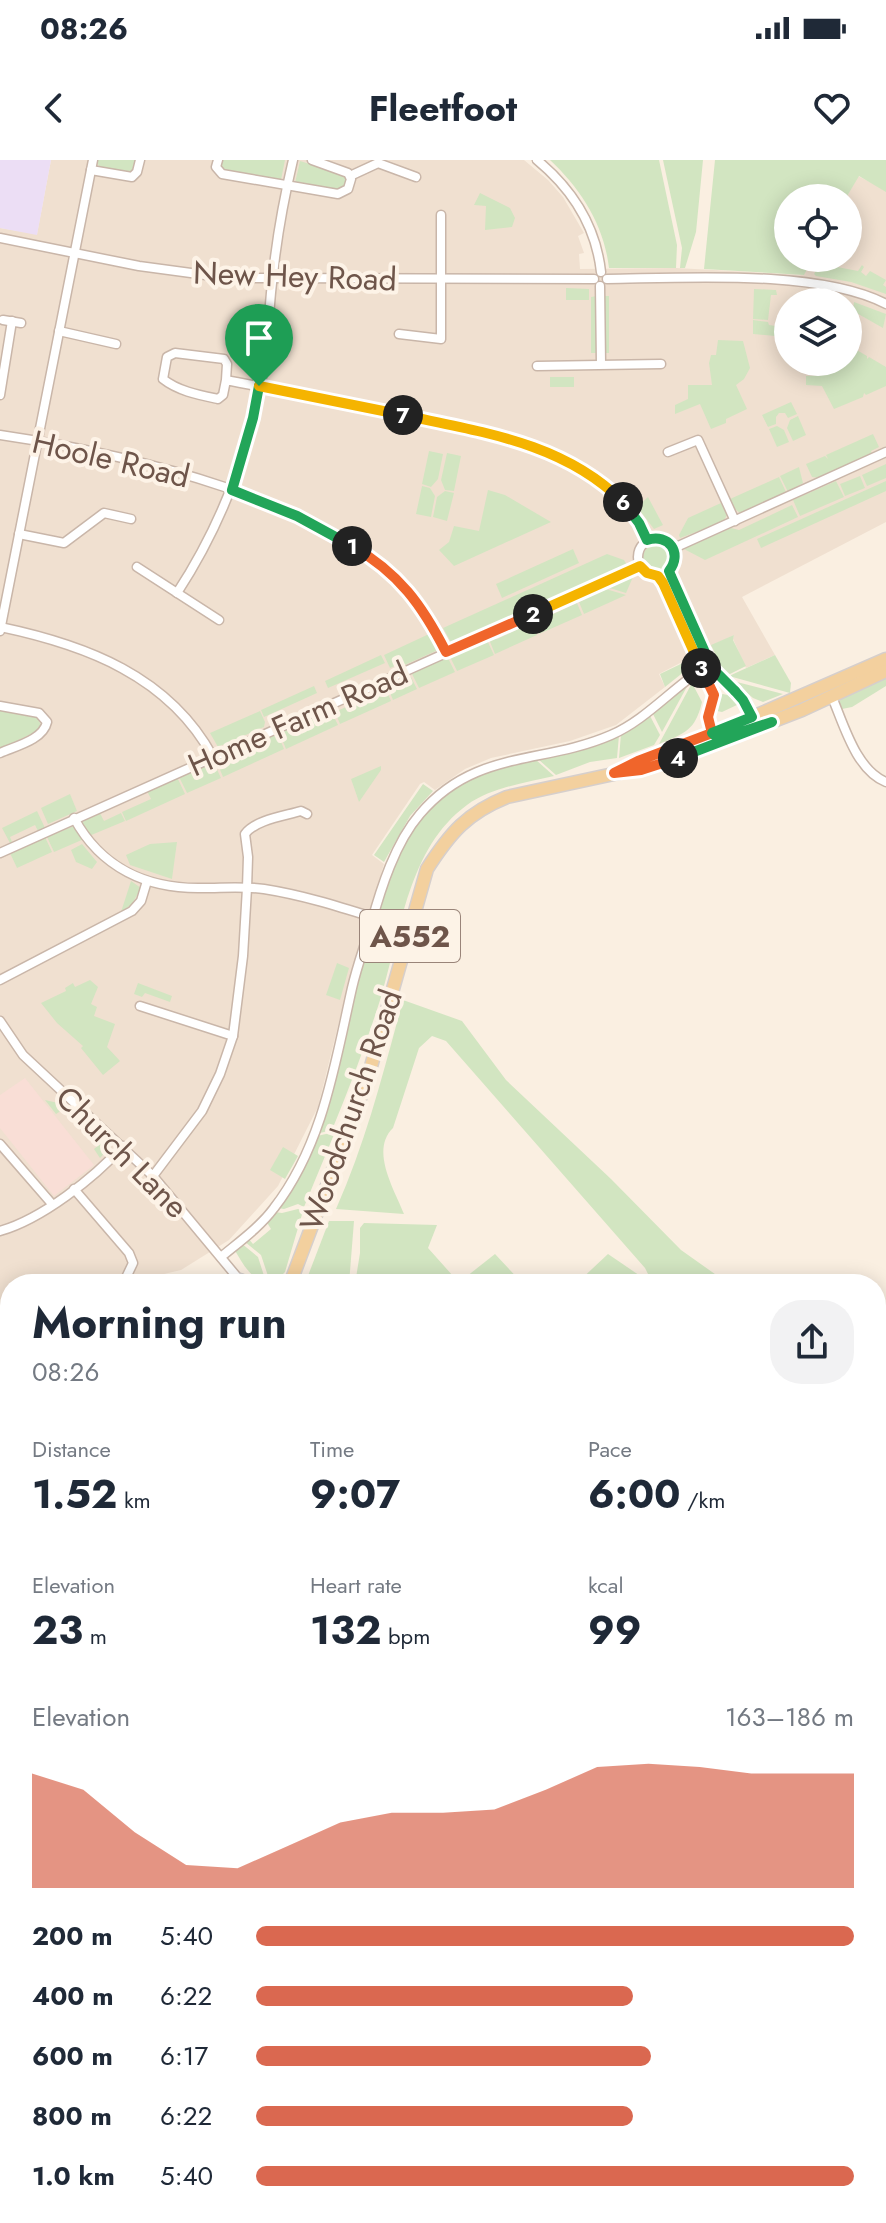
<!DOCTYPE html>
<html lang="en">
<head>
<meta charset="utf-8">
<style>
  :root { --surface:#fff; --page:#f2f2f3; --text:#1f2937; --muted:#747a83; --accent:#da6850 }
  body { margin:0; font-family:Jost,sans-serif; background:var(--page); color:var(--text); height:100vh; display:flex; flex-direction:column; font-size:30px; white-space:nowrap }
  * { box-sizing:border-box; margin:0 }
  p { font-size:26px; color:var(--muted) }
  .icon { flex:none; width:44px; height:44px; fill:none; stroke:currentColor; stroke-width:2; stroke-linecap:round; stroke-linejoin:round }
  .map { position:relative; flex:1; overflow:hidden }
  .panel { position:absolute; left:0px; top:1114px; width:886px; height:950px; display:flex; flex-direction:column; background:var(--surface); border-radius:32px 32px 0 0; box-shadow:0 4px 20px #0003 }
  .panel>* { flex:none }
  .controls { position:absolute; left:774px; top:24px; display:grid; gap:16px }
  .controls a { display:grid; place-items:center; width:88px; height:88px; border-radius:50%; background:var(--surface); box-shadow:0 4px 20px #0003; font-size:40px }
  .pin { position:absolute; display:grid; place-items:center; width:68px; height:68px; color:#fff; margin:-82px -34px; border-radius:50% 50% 50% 0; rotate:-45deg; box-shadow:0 0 8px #0007 }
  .pin .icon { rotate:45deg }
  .km { position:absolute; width:40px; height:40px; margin:-20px; border-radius:50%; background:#222; color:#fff; font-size:22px; line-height:40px; text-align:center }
  .round { display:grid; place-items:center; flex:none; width:84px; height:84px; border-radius:32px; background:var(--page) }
  .head { display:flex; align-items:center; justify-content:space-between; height:136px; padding:0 32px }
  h1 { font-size:44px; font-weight:700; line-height:60px }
  .stats { display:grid; grid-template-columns:repeat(3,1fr); gap:12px; height:136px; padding:8px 32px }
  .stats div { display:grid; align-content:center }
  .stats b { font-size:40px; font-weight:700 }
  .stats small { font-size:22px; font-weight:400 }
  .stats p { font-size:22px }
  .chart { height:224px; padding:16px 32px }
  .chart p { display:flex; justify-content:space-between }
  .chart svg { width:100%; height:144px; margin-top:8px; fill:var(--accent); opacity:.7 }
  ul { padding:0 32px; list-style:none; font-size:26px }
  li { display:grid; grid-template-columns:128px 96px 1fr; align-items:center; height:60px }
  li i { height:20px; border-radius:10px; background:var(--accent) }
  .status { display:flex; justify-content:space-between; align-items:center; height:56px; padding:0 40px; background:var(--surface); direction:ltr }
  .status svg { height:22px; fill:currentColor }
  header { display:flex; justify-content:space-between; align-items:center; height:104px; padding:0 32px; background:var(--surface); font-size:36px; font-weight:700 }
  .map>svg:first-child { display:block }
</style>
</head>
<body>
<div class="status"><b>08:26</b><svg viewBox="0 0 49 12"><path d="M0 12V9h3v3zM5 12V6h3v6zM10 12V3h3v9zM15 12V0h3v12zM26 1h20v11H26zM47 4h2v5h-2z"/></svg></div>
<header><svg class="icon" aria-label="back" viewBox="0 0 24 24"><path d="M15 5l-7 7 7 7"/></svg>Fleetfoot<svg class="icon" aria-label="heart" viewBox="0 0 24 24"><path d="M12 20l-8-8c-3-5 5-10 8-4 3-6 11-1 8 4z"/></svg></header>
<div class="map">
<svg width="886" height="2063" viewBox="0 0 886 2063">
  <rect width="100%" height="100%" fill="#faefe1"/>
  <path fill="#f0e0d0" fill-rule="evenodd" d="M51,0h473l24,20 15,17 21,36 -6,3 6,17 -5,1 1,15 96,-1 127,7 10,-17h35l-2,-60 12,-22 28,14v332l-144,75 33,58 -29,13 -13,-29 1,-4 -75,39 6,13 -49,38 -46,16 -79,17 -26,11 -30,21 -11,-8 -4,2 -48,71 12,9 -36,121 -30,122 -40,79 -49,54 -48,30 -47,11v3h-124v90l-10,2v-1148l37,6zM788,142h60v60h-60z"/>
  <path fill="#f9ded6" d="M25,918l69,87 -40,31 -54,-68v-33z"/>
  <path fill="#ecdef5" d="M0,0h51l-14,75 -37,-7z"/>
  <path fill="#f7d5db" d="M0,1304l10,1v280l-10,-2z"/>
  <g fill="#d2e5c1">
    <path d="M96,0h40l-4,13 -32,-5z"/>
    <path d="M222,0h63l-4,20 -54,-9 -6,-5z"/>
    <path d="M550,0h109l18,85 -1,23h-67c-5,-43 -28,-79 -59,-108z"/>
    <path d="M663,0h40l-7,72 -11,36h-5l2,-20z"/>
    <path d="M715,0h171v32l-27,-16 -13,22h-58v60h25l-9,17 -100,-6z"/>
    <path d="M300,1l45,14 3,10 -8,5 -45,-7z"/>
    <path d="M480,33l30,15 5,10 -3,9 -27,3 1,-24 -12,-1z"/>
    <path d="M823,98h12l-3,8 26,5 4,-6 2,2 -3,5 5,4 4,-5 16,9 -3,5 3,2v7l-35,-12 -35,-6 -2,-2z"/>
    <path d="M566,128l23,1v11h-23z"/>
    <path d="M754,129l22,1 1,5h-6l-3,25 -15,-1z"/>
    <path d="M597,136v57h-6v-56z"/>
    <rect x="603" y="136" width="6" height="57"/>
    <path d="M854,142l32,12 -3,14 -30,-17z"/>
    <path d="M753,160l15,2 1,3 7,1 -1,10 -22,-2z"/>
    <path d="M718,180l25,1 7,27 -6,11 -8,6 11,24 -21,10v4l-15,6 -11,-25 -25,10v-9l13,-6v-14h24l-3,-22 2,-8h5z"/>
    <path d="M848,185l19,11v3l2,-2 17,10v19l-20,9 -2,-2 -1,4 -29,12 -12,-23 -16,-1v-9l20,-1 -19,-2 1,-11h40z"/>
    <rect x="550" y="217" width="24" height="10"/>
    <path d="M791,242l6,12 -9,4 -3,-5h-6l-3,4v7l-8,3 -6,-12z"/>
    <path d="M798,256l8,19 -13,6 -6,-13 3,-8z"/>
    <path d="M777,266l7,4 5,12 -12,5 -8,-18z"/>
    <path d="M873,274l6,13 -8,4 1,3 -52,24 -8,-1 -6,-13 19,-8 3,3 -2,-4z"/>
    <path d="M429,291l14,3 -5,25 -7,8 -9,-3z"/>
    <path d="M447,293l14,3 -7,35 -9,-1 -4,-10z"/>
    <path d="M886,304v14l-19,8 -5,-11z"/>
    <path d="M799,307l4,16 -15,9 -8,-16z"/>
    <path d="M860,316l5,12 -20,8 -5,-12z"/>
    <path d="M779,317l7,15 -46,21 -5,-4 -5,-10z"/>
    <path d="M836,321l8,16 -44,19 -7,-16z"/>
    <path d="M886,321v10l-125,57 -4,-9z"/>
    <path d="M422,326l8,2 5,8 -4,21 -15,-3z"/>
    <path d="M488,330l17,5 46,27 -97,44 -15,-16 10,-8 5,-16 25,5z"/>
    <path d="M445,331l9,2 -7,28 -14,-4 4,-20z"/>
    <path d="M648,337l15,28 -9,4 -17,-22z"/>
    <path d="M721,343l6,12 -4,7 -43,16 -1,-3 9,-17z"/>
    <path d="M792,345l6,12 -93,43 -21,-11 47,-21 8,2z"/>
    <circle cx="657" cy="398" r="14"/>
    <path d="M573,389l6,14 -77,35 -6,-14z"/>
    <path d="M607,394l17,6 3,5 -175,79 -9,-16z"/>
    <path d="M628,414l5,3 -7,16 -23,-7z"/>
    <path d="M599,427l27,8 -42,19 -5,-12 7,-3v-6z"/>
    <path d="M577,443l5,12 -43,19 -5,-11z"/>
    <path d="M531,463l6,12 -42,19 -7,-17 9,2z"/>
    <path d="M429,474l9,16 -40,18 -1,-3 -7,3 -6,-13z"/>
    <path d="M734,475l-1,5 13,26 -18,9 -4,-3 -13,-27z"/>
    <path d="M486,478l8,17 -37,16 -8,-16z"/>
    <path d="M381,495l4,8 -57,25 -3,-7z"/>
    <path d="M775,495l16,28 -1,10 -61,-17z"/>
    <path d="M447,496l8,16 -36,16 -7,-14 2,-3z"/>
    <path d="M687,501l-2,10 -20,16 -5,-13z"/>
    <path d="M411,517l6,12 -24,11 -5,-12z"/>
    <path d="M886,517v9l-34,21 -10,2 -4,-3 3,-8z"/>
    <path d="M733,521l50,13 -20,8 -10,-4z"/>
    <path d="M689,523l-27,49 -10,-20z"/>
    <path d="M692,523l10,19c-7,29 -17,31 -43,42z"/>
    <path d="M314,526l3,7 -53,24 -3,-7z"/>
    <path d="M386,529l5,12 -51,23 -5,-12z"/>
    <path d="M723,534l8,2 8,8 -17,8 -10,-2 5,-13z"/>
    <path d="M0,549l37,8 4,8 -2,5 -39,19z"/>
    <path d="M260,551l5,11 -1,5 -46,20 -8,-14z"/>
    <path d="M332,553l6,12 -52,24 -7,-17 38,-18 8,2z"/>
    <path d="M649,554l11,21 -6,10 -35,13 2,-24z"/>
    <path d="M277,572l7,17 -61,28 -7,-17z"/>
    <path d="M619,575l-2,23 -27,4 -34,13 -18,-16 53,-12z"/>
    <path d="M535,599l19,17c-29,7 -62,11 -87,29 -59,43 -66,126 -86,192 -14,45 -31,89 -49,133l-16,4c11,-43 23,-87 34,-130 19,-70 38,-168 99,-214 26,-19 56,-24 86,-31z"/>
    <path d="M213,601l8,17 -34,15 -8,-16z"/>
    <path d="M381,606v4l-22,32 -8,-23z"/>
    <path d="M177,617l8,17 -59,27 -4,-9 29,-13 -4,-8z"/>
    <path d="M423,624l10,7 -23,25 -26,46 -10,-7z"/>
    <path d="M70,634l7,17 -29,13 -7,-16z"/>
    <path d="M37,651l8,17 -7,3 -3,-6 -25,12 2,5 -2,1 -8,-15z"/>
    <path d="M100,653l4,8 17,-8 4,8 -36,15 -7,-12 2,-4z"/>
    <path d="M74,666l10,13 -30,13 -7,-15z"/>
    <path d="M45,677l7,15 -35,16 -7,-15z"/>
    <path d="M177,682l-5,37 -42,-14 -4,-10 24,-11z"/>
    <path d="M82,684l15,18 -5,7 -16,-7 -5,-12z"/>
    <path d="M131,721l10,7 -9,16 -11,8z"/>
    <path d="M337,803l12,5 -9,32 -14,-5z"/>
    <path d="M90,820l8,7 -7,17 6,3 -3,9 21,8 -8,23 13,14 -17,14 -22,-27 2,-2 -26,-23 -16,-20 25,-12 -1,-3 8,-5 2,4z"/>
    <path d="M138,823l34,13 -2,6 -25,-9 -3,4 -8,-3z"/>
    <path d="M403,840l59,21 44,59 105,99 70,71 48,34h-76l-8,-16 -199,-227 -14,-5 -13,12 -26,80c-23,22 1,61 11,86l-68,-5c30,-67 48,-139 67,-209z"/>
    <path d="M45,940l26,6 40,35v5l-11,12 -6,-9 6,-5 -33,-37 -11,7z"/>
    <path d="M335,972l-31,75 -6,-3 -14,5 -6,-1 23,-36 16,-36z"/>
    <path d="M283,987l15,9 -13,23 -15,-9z"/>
    <path d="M298,1049l5,2 -18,61 -7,7 -8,3 -9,-27 -17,-14 4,-3 5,6 18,-15 -5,-8 9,-9 7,1z"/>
    <path d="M329,1061h25l-5,63h-38l-5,-3z"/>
    <path d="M364,1063l73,2 -9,23 25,28 2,8h-100l5,-31v-25z"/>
    <path d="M241,1083l17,14 8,25c-16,-3 -24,-20 -32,-33z"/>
    <path d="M495,1094l28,30h-66z"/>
    <path d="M608,1094l44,30h-76z"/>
    <path d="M10,1238v67l-10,-1v-63z"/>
    <path d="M876,1243l10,7v374l-10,-10z"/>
    <path d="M0,1583h10v471h866v-68l10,8v69h-886z"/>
    <path d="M876,1938l7,6 3,-3v22l-7,5 -3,-3z"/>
  </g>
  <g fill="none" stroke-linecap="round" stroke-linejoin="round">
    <path stroke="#9fccd2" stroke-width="2" d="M783,2054l3,9"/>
    <defs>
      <g id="minor">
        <path d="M218,0l-2,7 6,7 116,20 10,-5 3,-10 -3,-6 -36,-13"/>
        <path d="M537,0c35,29 59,67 64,112"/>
        <path d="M91,10l41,7 5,-5 3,-12"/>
        <path d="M350,16l28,-13 38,14"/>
        <path d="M0,78l139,28 89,12 366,1"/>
        <path d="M607,119c76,-1 212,-10 279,25"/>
        <path d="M600,126l1,78"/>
        <path d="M3,160l18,3"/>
        <path d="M59,171l57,13"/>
        <path d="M399,174l42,5v-124"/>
        <path d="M537,206l124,-2"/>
        <path d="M226,220l1,-16 -3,-5 -49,-6 -8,4 -4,22c15,12 36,16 55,20l5,-4 3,-15c61,12 121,23 181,36 87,18 198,33 240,124"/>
        <path d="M0,235l12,-74"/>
        <path d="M0,275c122,18 335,65 416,164 13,16 21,35 30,53"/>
        <path d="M668,292l30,-12 37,81"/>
        <path d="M19,374l45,9 40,-30 27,6"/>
        <circle cx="657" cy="397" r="19"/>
        <path d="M674,388l212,-96"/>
        <path d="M137,407l82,53"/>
        <path d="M669,411l43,97 31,32 9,17"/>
        <path d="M658,416l54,113c3,17 -9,30 3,47"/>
        <path d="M177,433c47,-72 75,-148 88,-233 4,-28 4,-57 8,-85 4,-39 11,-77 20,-115"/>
        <path d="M0,467c86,18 169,49 213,130"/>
        <path d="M0,471l93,-471"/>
        <path d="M832,537c12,28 24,73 54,85"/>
        <path d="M0,546l39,7 8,9c-4,18 -31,24 -47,31"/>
        <path d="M74,658c27,50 73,71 128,70 21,0 42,-2 62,1 38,6 73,17 108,28"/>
        <path d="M0,693l640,-287"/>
        <path d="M0,820l132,-69 9,-10 6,-20"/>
        <path d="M140,846l93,30"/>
        <path d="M0,861l23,34 130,121 89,107"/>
        <path d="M0,984l52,60"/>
        <path d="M153,1016l49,-65 18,-37 13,-38 10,-80 4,-68 1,-31 -3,-23c10,-14 39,-18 56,-23l6,3"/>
        <path d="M74,1029l55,64 4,10 -10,21"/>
        <path d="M0,1071c42,-12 94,-53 123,-85"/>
        <path d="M221,1097c18,-15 39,-30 53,-49 49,-63 61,-145 78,-220 5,-22 13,-43 19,-64 10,-36 24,-81 49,-110 55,-65 122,-49 191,-79 32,-14 56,-41 83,-60l8,-5 10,-2"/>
        <path d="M0,1156l10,-3"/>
      </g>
      <g id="primary">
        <path d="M623,608l132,-52 131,-57"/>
        <path d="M240,1120l8,4"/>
        <path d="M290,1124l78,-207 59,-208c23,-36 40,-56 80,-72l158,-34 137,-53 84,-39"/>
        <path d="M0,1225l10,-3"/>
        <path d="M876,1974l10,8"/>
      </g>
    </defs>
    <use href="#minor" stroke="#c9b6a9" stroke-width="11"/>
    <use href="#primary" stroke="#d6cfcc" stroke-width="15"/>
    <use href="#minor" stroke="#fff" stroke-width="8"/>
    <use href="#primary" stroke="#f3d09e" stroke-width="12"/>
  </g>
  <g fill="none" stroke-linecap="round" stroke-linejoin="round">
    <defs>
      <path id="split-1" d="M259,226l-6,32 -21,72 65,26 55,30"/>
      <path id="split-2" d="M352,386c47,27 70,59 94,106l87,-38"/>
      <path id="split-3" d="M533,454l107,-48 7,7 11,3 5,7 38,85"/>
      <path id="split-4" d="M678,598l-37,12 -27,3 24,-12 74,-28 -4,-16 6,-22 -13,-27"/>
      <path id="split-5" d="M678,598l94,-36 -46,15h-9l-5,-4 40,-16 -9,-17 -8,-9"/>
      <path id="split-6" d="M623,342l16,21 8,17c22,-7 36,13 22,31l2,5 41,92 23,23"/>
      <path id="split-7" d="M403,255c79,17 161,28 220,87"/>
      <path id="split-8" d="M259,226l144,29"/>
    </defs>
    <use href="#split-1" stroke="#fff" stroke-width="16"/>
    <use href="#split-2" stroke="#fff" stroke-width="16"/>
    <use href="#split-3" stroke="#fff" stroke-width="16"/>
    <use href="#split-4" stroke="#fff" stroke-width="16"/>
    <use href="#split-5" stroke="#fff" stroke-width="16"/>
    <use href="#split-6" stroke="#fff" stroke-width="16"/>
    <use href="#split-7" stroke="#fff" stroke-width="16"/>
    <use href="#split-8" stroke="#fff" stroke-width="16"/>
    <use href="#split-1" stroke="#22a559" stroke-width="10"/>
    <use href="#split-2" stroke="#f0652b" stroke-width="10"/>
    <use href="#split-3" stroke="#f5b400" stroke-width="10"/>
    <use href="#split-4" stroke="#f0652b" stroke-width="10"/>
    <use href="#split-5" stroke="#22a559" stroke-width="10"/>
    <use href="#split-6" stroke="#22a559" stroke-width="10"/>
    <use href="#split-7" stroke="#f5b400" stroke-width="10"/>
    <use href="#split-8" stroke="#f5b400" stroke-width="10"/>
  </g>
  <g text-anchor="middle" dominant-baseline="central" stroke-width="8" stroke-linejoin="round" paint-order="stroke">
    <rect fill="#fdf3e7" stroke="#998479" stroke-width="2" x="360" y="750" width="100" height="52" rx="6"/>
    <g font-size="30" font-weight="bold" fill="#6e554a">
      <text x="410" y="776">A552</text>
    </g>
    <g font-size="32" fill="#6e554a" stroke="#fdf3e7">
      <text transform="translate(295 116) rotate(2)">New Hey Road</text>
      <text transform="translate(111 299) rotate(13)">Hoole Road</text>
      <text transform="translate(298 559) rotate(-24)">Home Farm Road</text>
      <text transform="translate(351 950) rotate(-71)">Woodchurch Road</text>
      <text transform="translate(122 992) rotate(45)">Church Lane</text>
    </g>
  </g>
</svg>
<div class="controls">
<a><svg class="icon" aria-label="locate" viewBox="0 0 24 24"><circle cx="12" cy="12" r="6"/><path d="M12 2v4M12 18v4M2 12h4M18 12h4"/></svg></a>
<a><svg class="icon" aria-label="layers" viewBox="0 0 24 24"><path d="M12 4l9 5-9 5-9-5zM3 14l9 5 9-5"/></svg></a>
</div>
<div class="pin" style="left:259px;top:226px;background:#1e9e55"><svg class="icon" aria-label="arrive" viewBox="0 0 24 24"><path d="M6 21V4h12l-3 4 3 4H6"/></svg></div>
<b class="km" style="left:352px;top:386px">1</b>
<b class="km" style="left:533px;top:454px">2</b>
<b class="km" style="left:701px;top:508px">3</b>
<b class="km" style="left:678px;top:598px">4</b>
<b class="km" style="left:623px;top:342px">6</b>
<b class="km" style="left:403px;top:255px">7</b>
<section class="panel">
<div class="head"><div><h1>Morning run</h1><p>08:26</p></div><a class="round"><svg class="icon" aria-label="share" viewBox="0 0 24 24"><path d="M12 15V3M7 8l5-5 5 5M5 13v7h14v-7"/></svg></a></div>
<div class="stats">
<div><p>Distance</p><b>1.52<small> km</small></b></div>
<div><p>Time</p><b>9:07</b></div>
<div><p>Pace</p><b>6:00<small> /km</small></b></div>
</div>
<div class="stats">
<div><p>Elevation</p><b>23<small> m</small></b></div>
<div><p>Heart rate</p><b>132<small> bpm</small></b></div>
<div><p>kcal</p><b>99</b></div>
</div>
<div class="chart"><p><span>Elevation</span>163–186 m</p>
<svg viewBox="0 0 160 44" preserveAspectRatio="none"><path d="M0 44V9L10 14L20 27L30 37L40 38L50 31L60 24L70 21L80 21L90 20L100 14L110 7L120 6L130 7L140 9L150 9L160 9V44z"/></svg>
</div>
<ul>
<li><b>200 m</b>5:40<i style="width:100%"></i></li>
<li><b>400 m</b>6:22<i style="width:63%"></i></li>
<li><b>600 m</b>6:17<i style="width:66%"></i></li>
<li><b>800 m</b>6:22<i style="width:63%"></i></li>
<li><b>1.0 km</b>5:40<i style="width:100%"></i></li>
</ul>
</section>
</div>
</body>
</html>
